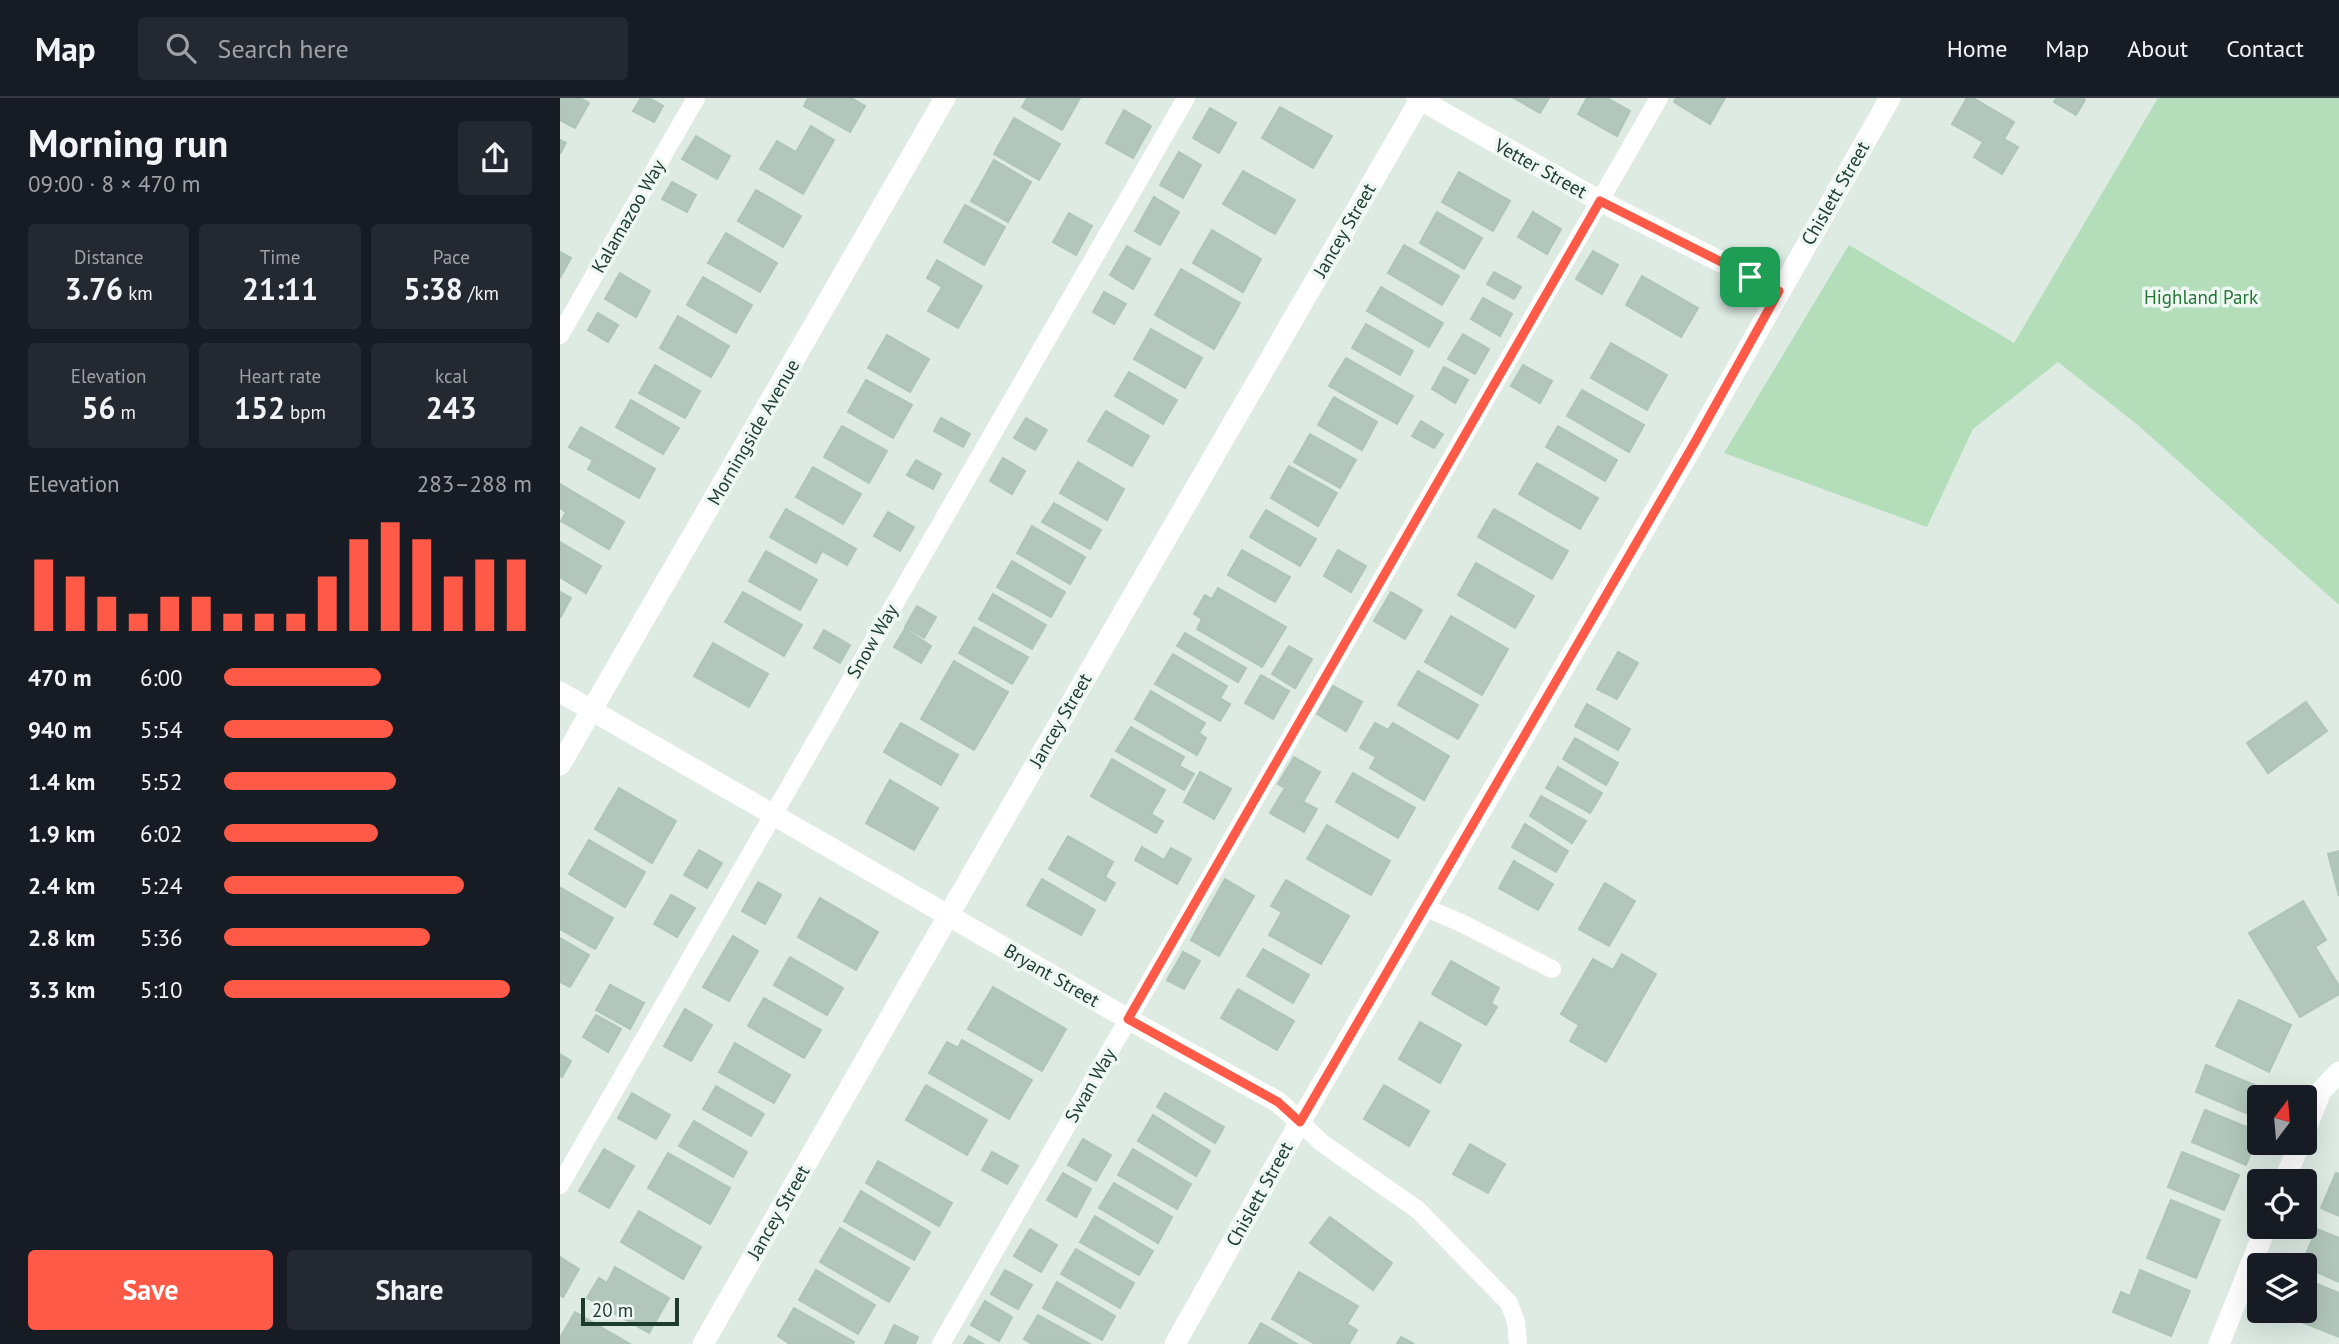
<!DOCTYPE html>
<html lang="en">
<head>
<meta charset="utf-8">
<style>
  :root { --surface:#171b24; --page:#242831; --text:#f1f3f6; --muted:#9ea1a6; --line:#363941; --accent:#ff5a47 }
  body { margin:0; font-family:"PT Sans",sans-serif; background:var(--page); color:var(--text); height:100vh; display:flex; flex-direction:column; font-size:26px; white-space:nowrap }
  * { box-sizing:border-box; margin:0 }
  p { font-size:23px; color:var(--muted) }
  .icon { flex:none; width:38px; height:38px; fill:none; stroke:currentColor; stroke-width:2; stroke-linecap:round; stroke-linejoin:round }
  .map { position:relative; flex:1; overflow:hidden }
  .panel { display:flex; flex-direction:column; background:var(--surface); width:560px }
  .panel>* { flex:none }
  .needle { width:46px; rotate:16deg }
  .buttons { position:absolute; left:1687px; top:987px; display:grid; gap:14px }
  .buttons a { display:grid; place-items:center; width:70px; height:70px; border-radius:7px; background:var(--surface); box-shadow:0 7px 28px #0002; font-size:35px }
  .scale { position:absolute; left:21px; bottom:18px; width:98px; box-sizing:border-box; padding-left:7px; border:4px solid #1d3b2f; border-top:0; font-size:19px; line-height:24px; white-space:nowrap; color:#1d3b2f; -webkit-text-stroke:5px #eef7f1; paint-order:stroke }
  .pin { position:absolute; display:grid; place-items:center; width:60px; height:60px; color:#fff; margin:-30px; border-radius:14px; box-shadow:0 4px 10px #0006 }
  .round { display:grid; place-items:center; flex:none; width:74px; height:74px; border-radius:7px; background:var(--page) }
  .head { display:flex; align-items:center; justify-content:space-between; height:119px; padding:0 28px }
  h1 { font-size:38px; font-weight:800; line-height:52px }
  .metrics { display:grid; grid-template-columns:repeat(3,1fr); gap:10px; height:119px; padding:7px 28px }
  .metrics div { display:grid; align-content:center; border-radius:7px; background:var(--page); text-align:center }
  .metrics b { font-size:30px; font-weight:800 }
  .metrics small { font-size:19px; font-weight:400 }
  .metrics p { font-size:19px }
  .chart { height:196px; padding:14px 28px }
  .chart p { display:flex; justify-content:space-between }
  .chart svg { width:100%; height:126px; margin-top:7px; stroke:var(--accent); stroke-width:6 }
  .button { display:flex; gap:14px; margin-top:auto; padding:14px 28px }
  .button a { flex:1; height:80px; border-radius:7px; background:var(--accent); color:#fff; font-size:28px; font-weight:800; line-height:80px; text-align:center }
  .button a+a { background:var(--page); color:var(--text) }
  ul { padding:0 28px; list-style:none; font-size:23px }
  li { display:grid; grid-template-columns:112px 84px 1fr; align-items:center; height:52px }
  li i { height:18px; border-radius:9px; background:var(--accent) }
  header { display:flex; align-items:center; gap:42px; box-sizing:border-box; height:98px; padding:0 35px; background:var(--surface); border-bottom:2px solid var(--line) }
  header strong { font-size:33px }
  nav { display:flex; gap:38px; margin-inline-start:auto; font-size:24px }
  .search { width:490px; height:63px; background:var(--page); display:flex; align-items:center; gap:18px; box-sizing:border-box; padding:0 24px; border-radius:7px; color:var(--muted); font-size:26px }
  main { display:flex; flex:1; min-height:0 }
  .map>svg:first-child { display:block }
</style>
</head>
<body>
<header>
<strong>Map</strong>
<div class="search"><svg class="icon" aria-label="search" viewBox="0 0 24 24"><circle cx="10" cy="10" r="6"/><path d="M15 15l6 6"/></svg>Search here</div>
<nav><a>Home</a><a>Map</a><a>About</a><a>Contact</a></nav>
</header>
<main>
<section class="panel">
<div class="head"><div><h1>Morning run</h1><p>09:00 · 8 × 470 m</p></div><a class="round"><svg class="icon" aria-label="share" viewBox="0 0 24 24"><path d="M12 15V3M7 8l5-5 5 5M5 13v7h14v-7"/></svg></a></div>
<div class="metrics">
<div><p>Distance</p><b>3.76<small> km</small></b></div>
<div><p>Time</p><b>21:11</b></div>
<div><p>Pace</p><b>5:38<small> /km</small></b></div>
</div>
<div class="metrics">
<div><p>Elevation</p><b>56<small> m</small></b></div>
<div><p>Heart rate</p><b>152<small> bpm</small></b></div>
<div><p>kcal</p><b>243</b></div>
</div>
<div class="chart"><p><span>Elevation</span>283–288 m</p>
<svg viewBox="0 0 160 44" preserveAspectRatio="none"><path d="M5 44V19M15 44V25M25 44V32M35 44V38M45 44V32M55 44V32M65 44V38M75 44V38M85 44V38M95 44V25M105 44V12M115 44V6M125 44V12M135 44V25M145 44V19M155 44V19"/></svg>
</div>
<ul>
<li><b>470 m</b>6:00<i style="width:51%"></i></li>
<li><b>940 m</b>5:54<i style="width:55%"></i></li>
<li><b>1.4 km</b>5:52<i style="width:56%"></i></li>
<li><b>1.9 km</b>6:02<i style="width:50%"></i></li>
<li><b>2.4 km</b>5:24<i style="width:78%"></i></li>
<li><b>2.8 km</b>5:36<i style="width:67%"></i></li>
<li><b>3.3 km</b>5:10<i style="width:93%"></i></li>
</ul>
<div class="button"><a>Save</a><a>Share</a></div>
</section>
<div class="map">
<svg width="1779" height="1246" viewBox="0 0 1779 1246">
  <rect width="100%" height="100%" fill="#ddebe3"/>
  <path fill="#b3deb9" d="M1598,0h181v507l-200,-179 -81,-64 -85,67 -46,98 -203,-74 125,-208 165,98z"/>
  <g fill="#b2c6bb" stroke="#afc5b9" stroke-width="2">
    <path d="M0,0h20l9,5 -14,25 -15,-8z"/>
    <path d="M81,0h8l14,8 -9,16 -21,-11z"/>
    <path d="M248,0h43l14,8 -15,26 -46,-26z"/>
    <path d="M467,0h53l-18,32 -40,-23z"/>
    <path d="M954,0h35l-9,15z"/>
    <path d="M1027,0h20l23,13 -13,25 -39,-22z"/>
    <path d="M1116,0h49l-15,26 -36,-22z"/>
    <path d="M1407,0h6l41,24 -10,17 14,8 -16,27 -28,-17 9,-15 -31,-18z"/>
    <path d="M1497,0h25l3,2 -9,15 -22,-13z"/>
    <path d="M720,9l52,29 -19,32 -51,-30z"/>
    <path d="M650,10l26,15 -17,30 -26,-15z"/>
    <path d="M564,12l27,16 -18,32 -27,-15z"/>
    <path d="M454,20l46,26 -21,36 -45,-26z"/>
    <path d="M251,28l23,14 -31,54 -43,-25 17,-28 19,11z"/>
    <path d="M136,38l34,20 -13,23 -35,-20z"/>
    <path d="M0,42l6,3 -6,11z"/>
    <path d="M619,54l22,13 -18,33 -23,-13z"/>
    <path d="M434,62l37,22 -23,40 -37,-21z"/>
    <path d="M683,73l52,29 -20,34 -52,-30z"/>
    <path d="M899,74l51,29 -17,30 -51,-29z"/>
    <path d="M112,84l24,13 -9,17 -25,-13z"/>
    <path d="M196,92l45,26 -18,31 -45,-26z"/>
    <path d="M594,99l25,15 -19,33 -25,-14z"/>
    <path d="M405,107l40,22 -21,38 -40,-23z"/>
    <path d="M877,114l45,26 -18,31 -44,-26z"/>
    <path d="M973,114l28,17 -14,25 -29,-17z"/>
    <path d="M509,115l23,13 -16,29 -23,-13z"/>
    <path d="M652,132l49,29 -18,33 -50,-29z"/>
    <path d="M166,135l51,30 -17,29 -52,-29z"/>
    <path d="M844,147l55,31 -17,29 -54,-32z"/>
    <path d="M567,148l23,13 -17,30 -23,-14z"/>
    <path d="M1033,153l25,14 -16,29 -26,-15z"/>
    <path d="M0,154l11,6 -11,20z"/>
    <path d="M377,162l45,26 -24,42 -30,-17 14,-24 -15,-9z"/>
    <path d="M621,171l59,34 -26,46 -59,-34z"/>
    <path d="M934,174l27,15 -7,12 -27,-15z"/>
    <path d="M60,175l30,18 -14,26 -31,-18z"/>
    <path d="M1082,178l56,32 -17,29 -55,-32z"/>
    <path d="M143,179l49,28 -16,28 -49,-28z"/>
    <path d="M821,189l62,36 -14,24 -62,-36z"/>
    <path d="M544,194l22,12 -12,20 -21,-12z"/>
    <path d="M923,200l29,16 -12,22 -29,-17z"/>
    <path d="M38,215l20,12 -10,17 -20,-12z"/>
    <path d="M118,218l51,30 -18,31 -51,-29z"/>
    <path d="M806,226l47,27 -13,24 -48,-27z"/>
    <path d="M591,231l51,29 -17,30 -51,-29z"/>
    <path d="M903,236l26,15 -14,25 -27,-15z"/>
    <path d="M327,237l42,24 -19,33 -42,-24z"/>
    <path d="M1051,245l56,32 -20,35 -56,-32z"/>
    <path d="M786,260l67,38 -16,28 -68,-38z"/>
    <path d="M95,267l45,26 -15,27 -46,-25z"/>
    <path d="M963,267l29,16 -12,22 -29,-17z"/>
    <path d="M884,269l24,13 -13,23 -23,-14z"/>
    <path d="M569,274l48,28 -14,24 -48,-28z"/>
    <path d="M306,282l46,25 -19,33 -45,-26z"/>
    <path d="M1022,292l62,35 -15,27 -62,-36z"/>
    <path d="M774,299l43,25 -15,28 -44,-25z"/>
    <path d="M71,302l48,28 -16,26 -47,-27z"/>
    <path d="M546,313l43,25 -17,30 -44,-25z"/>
    <path d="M381,320l29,16 -7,13 -29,-16z"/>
    <path d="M466,320l21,12 -12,20 -21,-12z"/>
    <path d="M861,323l22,13 -9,14 -22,-12z"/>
    <path d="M282,328l45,25 -18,32 -45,-26z"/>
    <path d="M998,328l59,34 -12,21 -59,-34z"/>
    <path d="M21,329l74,42 -16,29 -51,-29 5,-9 -24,-13z"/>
    <path d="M750,336l46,26 -16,28 -46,-26z"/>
    <path d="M443,360l22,13 -13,23 -22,-13z"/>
    <path d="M356,362l25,14 -8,15 -26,-14z"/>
    <path d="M518,364l46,27 -17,31 -47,-27z"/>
    <path d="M977,365l61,35 -18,31 -61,-35z"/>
    <path d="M729,368l48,27 -19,33 -47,-28z"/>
    <path d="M253,369l48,27 -18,30 -47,-27z"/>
    <path d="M0,386l64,38 -15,27 -48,-28 5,-9 -6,-4z"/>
    <path d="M494,405l47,27 -11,19 -48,-27z"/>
    <path d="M226,411l70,40 -9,16 -25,-14 -6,12 -46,-26z"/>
    <path d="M934,411l74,42 -16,28 -74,-42z"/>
    <path d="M706,412l50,29 -16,27 -50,-29z"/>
    <path d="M328,414l26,15 -14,24 -26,-15z"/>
    <path d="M472,428l53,31 -15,27 -53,-31z"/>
    <path d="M0,444l41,24 -15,27 -26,-16z"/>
    <path d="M682,452l48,27 -15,25 -47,-27z"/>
    <path d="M778,452l28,16 -15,26 -27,-16z"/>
    <path d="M206,453l51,29 -17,30 -51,-29z"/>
    <path d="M452,463l53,31 -14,25 -54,-30z"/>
    <path d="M916,465l58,33 -19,32 -57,-33z"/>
    <path d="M658,490l68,39 -24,40 -65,-38 5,-10 -8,-5 11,-19 7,4z"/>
    <path d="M0,494l11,6 -11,20z"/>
    <path d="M183,494l59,33 -18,31 -59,-34z"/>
    <path d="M831,494l31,18 -17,29 -31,-18z"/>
    <path d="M433,496l53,31 -14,24 -53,-30z"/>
    <path d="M357,508l19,11 -12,21 -19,-11z"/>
    <path d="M891,518l57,33 -26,46 -57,-33z"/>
    <path d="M414,529l54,30 -16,27 -53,-31z"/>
    <path d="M345,531l26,17 -10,17 -27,-16z"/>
    <path d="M264,532l26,15 -10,18 -26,-15z"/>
    <path d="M625,535l61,35 -8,14 -61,-36z"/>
    <path d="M153,545l55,31 -19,33 -55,-31z"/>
    <path d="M729,548l23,13 -17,29 -23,-14z"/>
    <path d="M1058,554l20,11 -21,36 -20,-10z"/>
    <path d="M613,556l54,32 -7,12 10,6 -10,17 -65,-37z"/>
    <path d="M394,563l54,31 -34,58 -53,-31z"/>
    <path d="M858,573l60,34 -20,34 -60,-34z"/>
    <path d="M701,577l28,16 -16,28 -28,-16z"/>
    <path d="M773,588l29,16 -16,29 -29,-17z"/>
    <path d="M591,593l54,32 -6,10 7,5 -9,17 -62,-36z"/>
    <path d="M1746,604l21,29 -59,42 -21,-30z"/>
    <path d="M1027,606l43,25 -12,21 -43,-24z"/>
    <path d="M341,625l57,32 -17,30 -57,-33z"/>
    <path d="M815,625l13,7 5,-7 56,33 -25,44 -54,-32 6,-11 -16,-9z"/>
    <path d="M571,629l53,30 -5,9 15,8 -10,16 -68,-39z"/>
    <path d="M1015,640l43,25 -12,22 -43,-26z"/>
    <path d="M734,659l26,15 -17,30 14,7 -13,23 -34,-19 15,-25 -7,-4z"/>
    <path d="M552,661l53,31 -14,24 12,7 -7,12 -65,-37z"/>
    <path d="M998,669l44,26 -12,20 -44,-25z"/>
    <path d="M640,674l31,17 -17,30 -30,-17z"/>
    <path d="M793,675l62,35 -17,30 -62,-36z"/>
    <path d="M330,682l48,28 -24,42 -48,-27z"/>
    <path d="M59,690l57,33 -24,42 -57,-34z"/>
    <path d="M981,698l45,25 -14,22 -42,-27z"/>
    <path d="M965,726l43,27 -12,21 -44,-25z"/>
    <path d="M767,727l63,36 -19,34 -64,-36z"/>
    <path d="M508,738l45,26 -8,15 10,6 -10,18 -56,-32z"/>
    <path d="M29,742l56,32 -20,35 -56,-33z"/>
    <path d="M582,749l22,13 7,-12 20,11 -14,25 -42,-24z"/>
    <path d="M139,752l23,13 -15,25 -23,-13z"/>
    <path d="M1779,753v45l-11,-42z"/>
    <path d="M954,763l39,23 -15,26 -39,-22z"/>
    <path d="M482,781l53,31 -14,25 -54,-30z"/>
    <path d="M665,781l29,17 -35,60 -28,-16z"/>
    <path d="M726,782l63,36 -28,48 -52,-29 13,-23 -11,-6z"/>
    <path d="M198,784l23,13 -16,29 -23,-13z"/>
    <path d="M1045,785l30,18 -26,45 -30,-17z"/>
    <path d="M1,790l52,30 -18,31 -35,-20z"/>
    <path d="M111,797l24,13 -18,29 -23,-13z"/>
    <path d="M260,800l58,34 -22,38 -58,-33z"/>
    <path d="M1743,803l23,39 -11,7 24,39v8l-39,23 -51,-84z"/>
    <path d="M173,838l25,15 -29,50 -26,-14z"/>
    <path d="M0,840l29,17 -19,32 -10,-5z"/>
    <path d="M703,851l46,26 -16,28 -46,-27z"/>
    <path d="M623,854l17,9 -16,28 -17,-9z"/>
    <path d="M1062,856l34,20 -50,88 -36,-21 9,-16 -18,-11 32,-55 20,11z"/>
    <path d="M230,859l53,31 -16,27 -53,-30z"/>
    <path d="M891,863l48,27 -8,15 6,4 -11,18 -54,-31z"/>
    <path d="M50,887l34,18 -14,26 -34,-19z"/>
    <path d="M433,889l73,42 -24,42 -74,-42z"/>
    <path d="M678,891l56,32 -17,29 -56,-32z"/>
    <path d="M204,900l57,32 -17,28 -56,-32z"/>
    <path d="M1679,902l52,25 -22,47 -53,-26z"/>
    <path d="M125,911l27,16 -21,36 -27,-15z"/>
    <path d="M36,917l25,14 -13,23 -25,-15z"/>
    <path d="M860,924l41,23 -21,38 -41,-24z"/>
    <path d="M402,942l70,40 -23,39 -80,-46 18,-31 11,6z"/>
    <path d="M175,945l55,32 -16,28 -55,-31z"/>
    <path d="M0,956l11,7 -9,16 -2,-2z"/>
    <path d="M1646,967l63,26 -2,6h-8l-1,21 -62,-26z"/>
    <path d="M366,987l61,35 -20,35 -61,-35z"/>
    <path d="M824,987l45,26 -20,35 -45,-27z"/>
    <path d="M156,988l48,28 -13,22 -48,-27z"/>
    <path d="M72,995l38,22 -14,24 -38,-21z"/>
    <path d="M605,995l59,34 -9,16 -58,-36z"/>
    <path d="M1645,1012l54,22 -13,33 -54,-23z"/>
    <path d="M593,1017l57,36 -14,25 -58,-35z"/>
    <path d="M134,1023l53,31 -14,25 -54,-31z"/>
    <path d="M523,1041l28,16 -15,26 -28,-16z"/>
    <path d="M910,1046l35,20 -17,29 -35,-19z"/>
    <path d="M44,1051l30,17 -25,42 -30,-17z"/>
    <path d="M573,1051l58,35 -14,25 -59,-34z"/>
    <path d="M432,1054l26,14 -11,18 -25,-14z"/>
    <path d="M1622,1054l57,23 -15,35 -56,-23z"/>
    <path d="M108,1055l62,35 -20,36 -62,-36z"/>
    <path d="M318,1063l74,42 -13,23 -73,-43z"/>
    <path d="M503,1075l28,16 -15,28 -29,-17z"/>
    <path d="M1776,1075l3,1v42l-18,-8z"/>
    <path d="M554,1085l58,34 -14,26 -59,-35z"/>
    <path d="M301,1093l69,41 -16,28 -70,-39z"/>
    <path d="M1611,1102l49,20 -24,58 -49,-20z"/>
    <path d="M79,1113l62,36 -18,32 -62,-37z"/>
    <path d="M535,1118l58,35 -14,24 -59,-33z"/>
    <path d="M770,1119l62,46 -19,27 -63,-47z"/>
    <path d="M280,1130l69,40 -20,34 -69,-40z"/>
    <path d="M470,1131l27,16 -16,27 -27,-16z"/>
    <path d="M1757,1131l22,9v44l-38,-17z"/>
    <path d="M516,1151l58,34 -14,25 -59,-34z"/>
    <path d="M0,1159l19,12 -16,28 -3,-2z"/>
    <path d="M55,1169l54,31 -20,35 -62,-35 12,-20 8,5z"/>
    <path d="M256,1172l59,35 -17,29 -59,-34z"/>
    <path d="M445,1172l27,15 -14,24 -27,-15z"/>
    <path d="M1580,1172l50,21 -19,45 -58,-24 8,-20 9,4z"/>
    <path d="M739,1174l59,34 -11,18 10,6 -8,14h-34l-43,-25z"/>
    <path d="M1745,1181l34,14v44l-55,-22 2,-4h19z"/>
    <path d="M497,1184l58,34 -13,24 -59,-32z"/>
    <path d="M425,1203l27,16 -13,24 -28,-16z"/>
    <path d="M234,1210l60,34 -1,2h-63l-12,-8z"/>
    <path d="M15,1214l55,32h-70v-6z"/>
    <path d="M478,1217l52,29h-58l-8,-5z"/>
    <path d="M701,1225l36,21h-48z"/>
    <path d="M334,1227l24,12 -3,7h-30z"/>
    <path d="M409,1238l14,8h-19z"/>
    <path d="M841,1239l13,7h-17z"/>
  </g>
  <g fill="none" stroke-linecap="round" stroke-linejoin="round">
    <g stroke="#fff" stroke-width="18">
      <path d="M0,237l136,-237"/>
      <path d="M864,809l35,15 93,47"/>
      <path d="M740,1024l22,21 96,67 91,93 7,19 2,22"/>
      <path d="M0,1087l626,-1087"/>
      <path d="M381,1246l718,-1246"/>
    </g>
    <g stroke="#fff" stroke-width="21">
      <path d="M857,0l183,103 179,90"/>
      <path d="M0,594l568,327 150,83 22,20"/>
      <path d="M0,667l385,-667"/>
      <path d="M1745,1033l16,-40 18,-19"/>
      <path d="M1724,1083l16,-38"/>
      <path d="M143,1246l268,-468 450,-778"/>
      <path d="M615,1246l125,-222 395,-680 195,-344"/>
      <path d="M1659,1246l47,-117"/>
    </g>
  </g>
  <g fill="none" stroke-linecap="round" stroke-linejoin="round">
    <defs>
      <path id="route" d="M1040,103l179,90 -84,151 -395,680 -22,-20 -150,-83z"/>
    </defs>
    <use href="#route" stroke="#fff" stroke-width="14"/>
    <use href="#route" stroke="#ff5a47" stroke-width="9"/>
  </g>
  <g text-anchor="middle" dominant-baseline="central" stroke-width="7" stroke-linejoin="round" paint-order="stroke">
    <g font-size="19" fill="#1d3b2f" stroke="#eef7f1">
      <text transform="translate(981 70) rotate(29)">Vetter Street</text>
      <text transform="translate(1275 95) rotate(-60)">Chislett Street</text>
      <text transform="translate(68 118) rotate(-60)">Kalamazoo Way</text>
      <text transform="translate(784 132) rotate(-60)">Jancey Street</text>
      <text transform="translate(193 334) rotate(-60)">Morningside Avenue</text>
      <text transform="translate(312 543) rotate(-60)">Snow Way</text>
      <text transform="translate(500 622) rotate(-60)">Jancey Street</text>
      <text transform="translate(492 877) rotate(30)">Bryant Street</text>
      <text transform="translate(530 987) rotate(-60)">Swan Way</text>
      <text transform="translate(699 1096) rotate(-61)">Chislett Street</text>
      <text transform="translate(218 1114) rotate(-60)">Jancey Street</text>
    </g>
    <g font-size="19" fill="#247638" stroke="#eef7f1">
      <text x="1641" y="199">Highland Park</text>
    </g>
  </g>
</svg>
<div class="buttons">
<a><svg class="needle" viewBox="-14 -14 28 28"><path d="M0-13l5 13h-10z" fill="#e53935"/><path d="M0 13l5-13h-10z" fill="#9ea1a6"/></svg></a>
<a><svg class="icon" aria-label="locate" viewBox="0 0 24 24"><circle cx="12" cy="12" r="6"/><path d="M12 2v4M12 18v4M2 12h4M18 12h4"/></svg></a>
<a><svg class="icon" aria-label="layers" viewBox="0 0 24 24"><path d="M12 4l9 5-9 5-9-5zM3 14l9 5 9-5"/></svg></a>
</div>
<div class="scale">20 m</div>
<div class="pin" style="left:1190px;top:179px;background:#1e9e55"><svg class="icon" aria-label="arrive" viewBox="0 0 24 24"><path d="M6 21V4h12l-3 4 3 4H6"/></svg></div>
</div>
</main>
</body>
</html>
